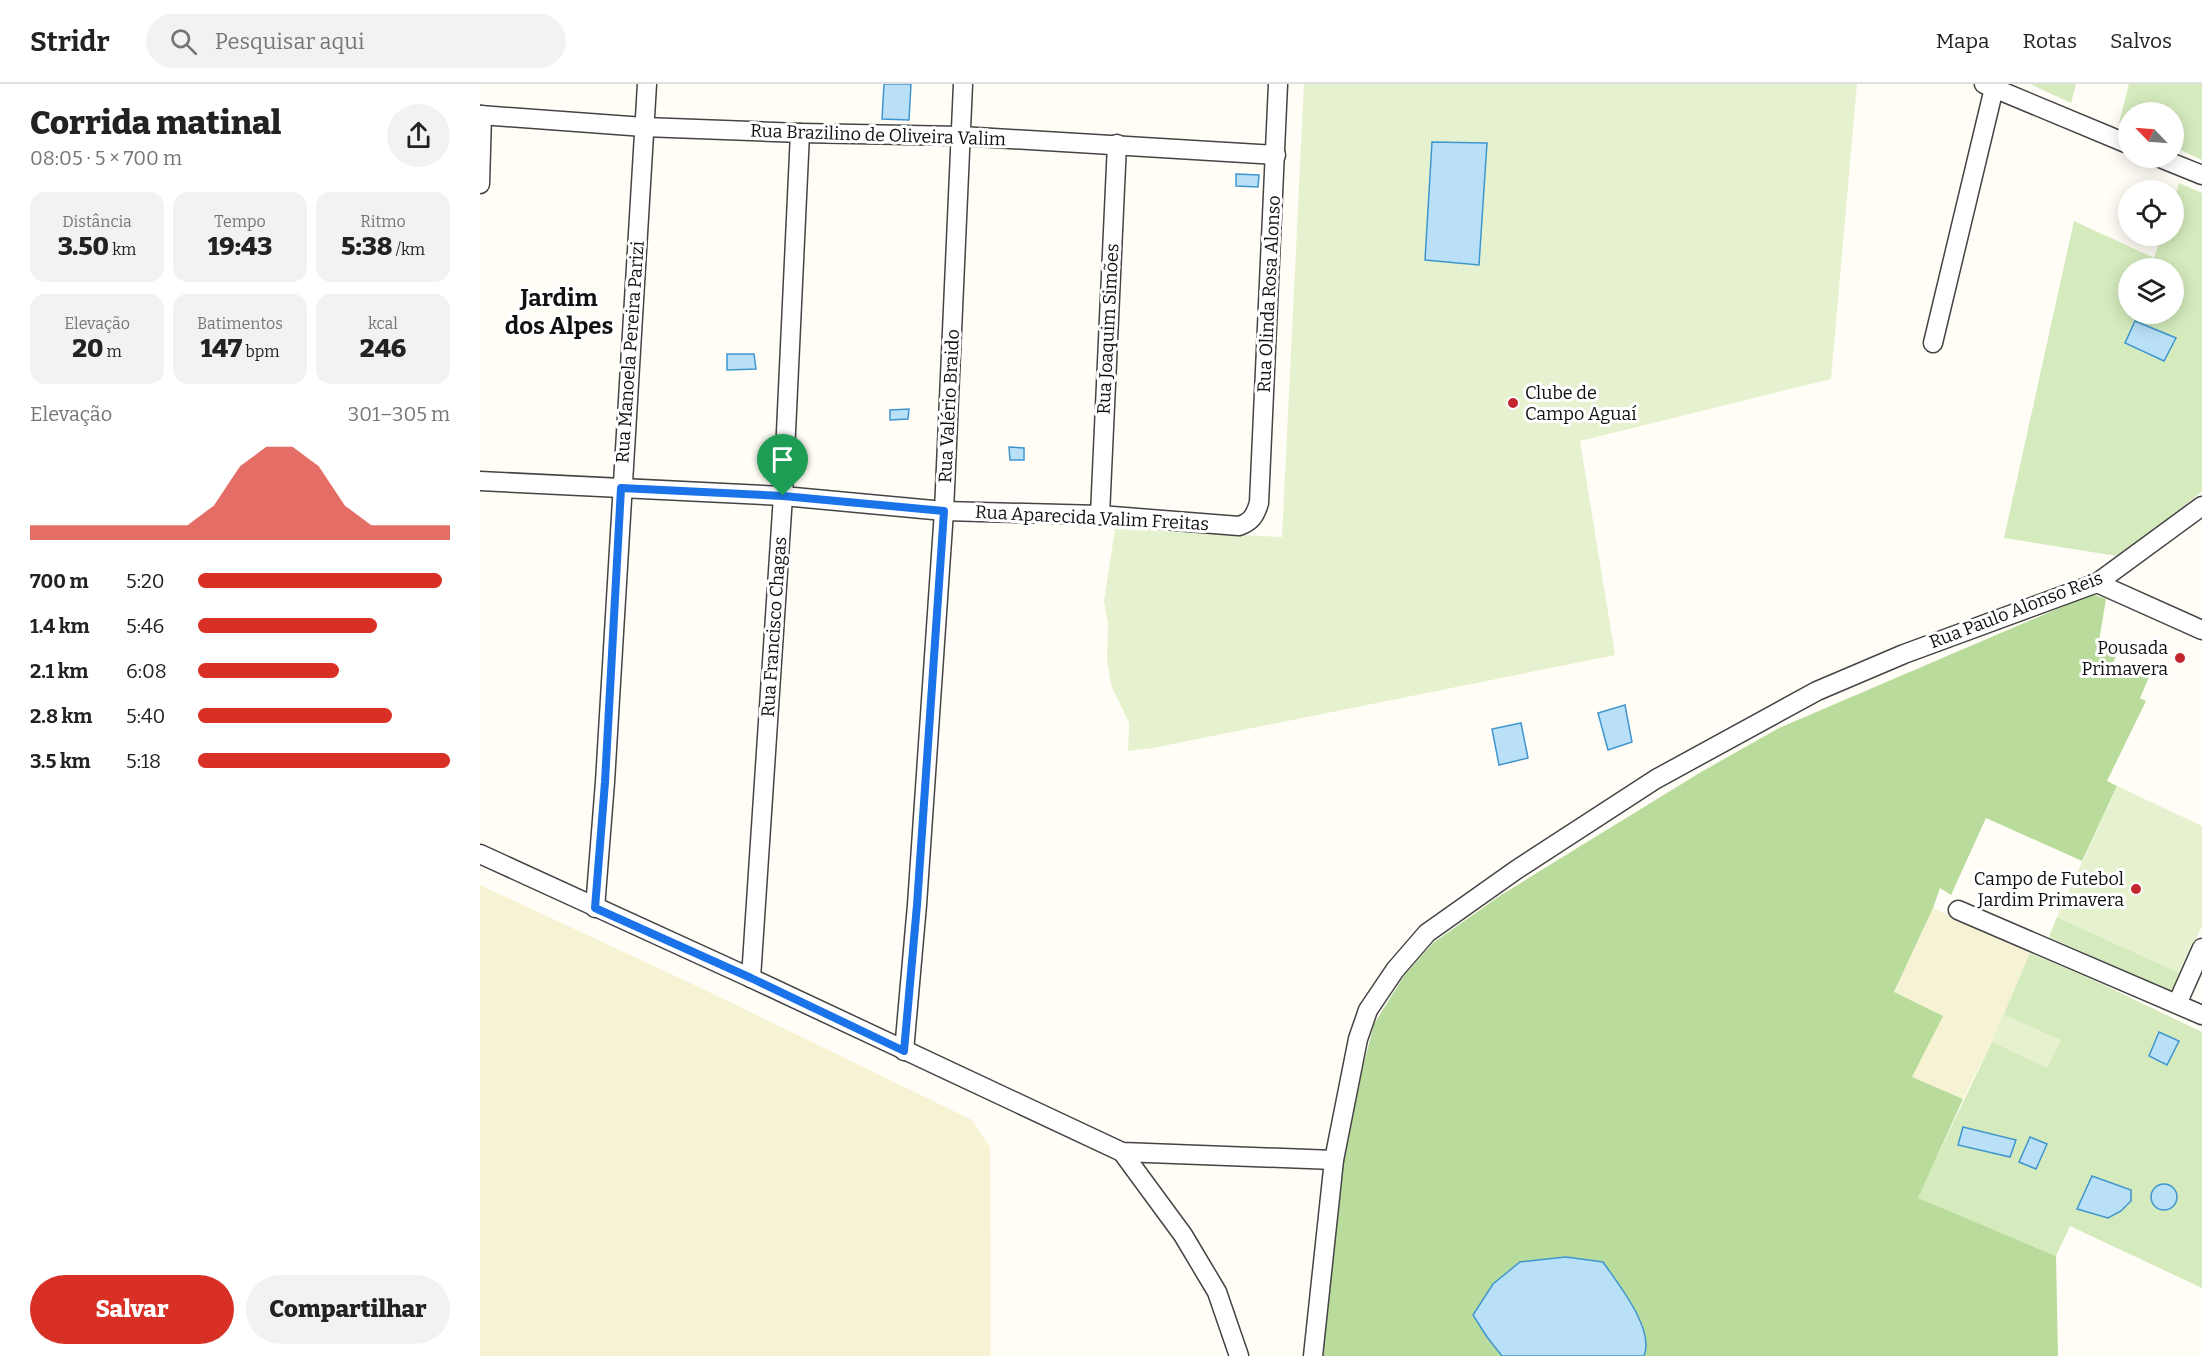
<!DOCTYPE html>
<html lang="pt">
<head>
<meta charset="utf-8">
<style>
  :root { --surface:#fff; --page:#f2f2f2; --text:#222; --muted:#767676; --line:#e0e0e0; --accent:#d93025 }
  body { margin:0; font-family:Bitter,serif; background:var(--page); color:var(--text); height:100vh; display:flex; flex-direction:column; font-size:22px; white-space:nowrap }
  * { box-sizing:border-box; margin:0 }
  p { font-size:20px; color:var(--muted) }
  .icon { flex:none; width:33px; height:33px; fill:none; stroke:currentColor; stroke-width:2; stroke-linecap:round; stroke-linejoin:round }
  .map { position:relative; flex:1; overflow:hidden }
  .drawer { display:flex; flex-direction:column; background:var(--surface); width:480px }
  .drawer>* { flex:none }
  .needle { width:39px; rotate:295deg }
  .fabs { position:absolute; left:1638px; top:18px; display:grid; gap:12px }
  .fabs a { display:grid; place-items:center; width:66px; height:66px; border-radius:50%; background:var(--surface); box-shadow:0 3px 15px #0003; font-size:30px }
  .pin { position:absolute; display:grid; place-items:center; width:51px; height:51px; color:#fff; margin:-62px -26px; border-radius:50% 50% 50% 0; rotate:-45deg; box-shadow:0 0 6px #0007 }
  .pin .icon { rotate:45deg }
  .round { display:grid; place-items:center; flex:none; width:63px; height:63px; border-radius:32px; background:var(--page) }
  .summary { display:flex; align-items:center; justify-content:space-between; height:102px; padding:0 30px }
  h1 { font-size:33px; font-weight:800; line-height:45px }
  .stats { display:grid; grid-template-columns:repeat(3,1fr); gap:9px; height:102px; padding:6px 30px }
  .stats div { display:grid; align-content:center; border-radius:15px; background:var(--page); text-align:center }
  .stats b { font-size:26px; font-weight:800 }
  .stats small { font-size:16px; font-weight:400 }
  .stats p { font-size:16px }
  .chart { height:168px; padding:12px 30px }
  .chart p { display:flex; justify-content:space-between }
  .chart svg { width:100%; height:108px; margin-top:6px; fill:var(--accent); opacity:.7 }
  .button { display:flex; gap:12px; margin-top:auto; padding:12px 30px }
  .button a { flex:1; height:69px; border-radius:36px; background:var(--accent); color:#fff; font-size:24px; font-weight:800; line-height:69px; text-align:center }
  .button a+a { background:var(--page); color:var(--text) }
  ul { padding:0 30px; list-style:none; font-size:20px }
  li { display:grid; grid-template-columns:96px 72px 1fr; align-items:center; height:45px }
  li i { height:15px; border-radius:8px; background:var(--accent) }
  header { display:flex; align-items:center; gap:36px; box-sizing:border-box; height:84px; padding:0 30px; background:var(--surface); border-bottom:2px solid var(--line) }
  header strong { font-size:28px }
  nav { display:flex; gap:33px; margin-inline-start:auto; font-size:21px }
  .search { width:420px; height:54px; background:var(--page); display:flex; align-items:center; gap:15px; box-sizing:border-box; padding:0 21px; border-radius:33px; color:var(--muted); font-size:22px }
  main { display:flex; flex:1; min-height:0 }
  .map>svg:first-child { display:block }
</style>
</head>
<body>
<header>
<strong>Stridr</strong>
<div class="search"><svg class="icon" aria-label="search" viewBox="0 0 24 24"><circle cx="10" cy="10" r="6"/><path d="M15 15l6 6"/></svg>Pesquisar aqui</div>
<nav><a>Mapa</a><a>Rotas</a><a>Salvos</a></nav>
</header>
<main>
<section class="drawer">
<div class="summary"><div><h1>Corrida matinal</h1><p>08:05 · 5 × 700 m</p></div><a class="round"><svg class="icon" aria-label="share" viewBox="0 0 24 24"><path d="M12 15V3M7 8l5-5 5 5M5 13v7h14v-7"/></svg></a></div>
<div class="stats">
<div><p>Distância</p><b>3.50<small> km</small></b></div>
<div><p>Tempo</p><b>19:43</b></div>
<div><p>Ritmo</p><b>5:38<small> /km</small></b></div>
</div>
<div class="stats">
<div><p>Elevação</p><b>20<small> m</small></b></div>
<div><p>Batimentos</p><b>147<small> bpm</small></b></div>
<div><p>kcal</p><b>246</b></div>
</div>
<div class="chart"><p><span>Elevação</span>301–305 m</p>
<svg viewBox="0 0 160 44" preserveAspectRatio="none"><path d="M0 44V38L10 38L20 38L30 38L40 38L50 38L60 38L70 30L80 14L90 6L100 6L110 14L120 30L130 38L140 38L150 38L160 38V44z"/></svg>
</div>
<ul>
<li><b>700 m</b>5:20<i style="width:97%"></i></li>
<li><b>1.4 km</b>5:46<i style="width:71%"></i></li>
<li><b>2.1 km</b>6:08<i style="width:56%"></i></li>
<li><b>2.8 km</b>5:40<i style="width:77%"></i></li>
<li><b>3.5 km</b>5:18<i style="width:100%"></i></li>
</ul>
<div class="button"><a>Salvar</a><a>Compartilhar</a></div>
</section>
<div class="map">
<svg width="1722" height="1272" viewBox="0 0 1722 1272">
  <rect width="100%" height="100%" fill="#fffdf5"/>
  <g fill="#f6f3d4">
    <path d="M0,801l223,104 269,131 18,27 1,209h-511z"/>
    <path d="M1453,824l97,45 -38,89 -29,57 -52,-22 -17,-84z"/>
  </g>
  <g fill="#d5ebbd" fill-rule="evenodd">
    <path d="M1550,0h46l-5,19z"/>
    <path d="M1649,0h73v76l-28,-13v-35h-46v15l-9,-4z"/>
    <path d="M1699,99l23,10v298l-79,66 -119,-19 70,-317 80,37 7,-22h13v-36zM1648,184h46v46h-46z"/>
    <path d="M1577,833l123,56 -7,20 -124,-56z"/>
    <path d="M1550,869l61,26 111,53v256l-132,-62 -14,30 -139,-58 75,-156z"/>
  </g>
  <path fill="#b9dc9c" d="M1612,510l14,5 -7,42 21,5 -7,17 36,14 -9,21 6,3 -39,80 10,5 -35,75 -96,-43 -35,77 -11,-7 -7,20 -39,84 49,24 -31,61 51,22 -45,99 138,58 2,100h-739l22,-202 33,-130 30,-48 29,-33 68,-48 200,-123 78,-44z"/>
  <g fill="#e6f2cf">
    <path d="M824,0h553l-26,295 -251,62 35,214 -462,93 -25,3 1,-28 -18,-38 -4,-27 1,-34 -4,-23 11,-72 167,8z"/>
    <path d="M1637,702l85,40v100l-22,47 -123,-56z"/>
    <path d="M1523,930l58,26 -14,28 -55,-26z"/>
  </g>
  <g fill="#b9e0f7" stroke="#3f96cf" stroke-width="1.5">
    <path d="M404,0h27l-2,36 -27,-1z"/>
    <path d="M952,58l55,1 -8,122 -54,-5z"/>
    <path d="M756,90l23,1 -1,12 -22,-1z"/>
    <path d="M1655,237l41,17 -12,23 -39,-18z"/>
    <path d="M247,270h27l2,15 -29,1z"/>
    <path d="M429,325l-1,10 -18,1v-10z"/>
    <path d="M529,363l15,1v12h-14z"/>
    <path d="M1145,621l7,37 -24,8 -10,-37z"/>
    <path d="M1041,639l7,35 -29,7 -7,-36z"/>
    <path d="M1679,948l20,9 -12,24 -18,-9z"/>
    <path d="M1483,1043l53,13 -6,17 -52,-12z"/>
    <path d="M1550,1053l17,7 -11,25 -17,-7z"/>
    <path d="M1612,1092l39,14v11l-10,10 -13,7 -31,-9z"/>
    <circle cx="1684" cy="1113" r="13"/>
    <path d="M1086,1173l37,5c15,22 52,67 41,94h-142l-15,-19 -14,-22 20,-31 27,-22z"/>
  </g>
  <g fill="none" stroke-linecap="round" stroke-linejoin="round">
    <defs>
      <g id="minor">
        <path d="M1504,0l144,60"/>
        <path d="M0,31l164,12 156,6 161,3 315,19"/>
        <path d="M1680,74l42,17"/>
        <path d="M0,100l2,-69"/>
        <path d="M1453,259l61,-255"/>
        <path d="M0,397l303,15 161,15 156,4 139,11c12,-4 16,-10 20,-23l19,-419"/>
        <path d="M620,431l17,-371"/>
        <path d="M1617,499l105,47"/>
        <path d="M0,770l271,124 371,174 212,8"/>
        <path d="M115,824l10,-126 42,-698"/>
        <path d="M1478,826l244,105"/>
        <path d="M271,894l32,-482 17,-363"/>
        <path d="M1697,920l25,-56"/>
        <path d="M424,967l13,-146 27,-394 19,-427"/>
        <path d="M642,1068l61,83 34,57 22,64"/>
        <path d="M833,1272l21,-196 24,-121 10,-29 27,-40 32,-37 89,-63 140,-91 161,-88 87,-37 193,-71 105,-77"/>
      </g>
    </defs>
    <use href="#minor" stroke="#444" stroke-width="21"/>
    <use href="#minor" stroke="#fff" stroke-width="18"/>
  </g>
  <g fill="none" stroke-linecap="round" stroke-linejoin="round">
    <defs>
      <path id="route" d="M141,404l162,8 161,15 -27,394 -13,146 -153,-73 -156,-70 10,-126z"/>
    </defs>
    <use href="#route" stroke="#fff" stroke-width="12"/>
    <use href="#route" stroke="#1a73e8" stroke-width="8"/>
  </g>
  <g fill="#c4262e" stroke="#fff" stroke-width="2">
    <circle cx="1033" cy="319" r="6"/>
    <circle cx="1700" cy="574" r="6"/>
    <circle cx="1656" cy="805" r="6"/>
  </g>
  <g text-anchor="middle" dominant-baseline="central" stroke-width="6" stroke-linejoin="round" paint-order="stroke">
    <g font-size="18" fill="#111" stroke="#fff">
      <text transform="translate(398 51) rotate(2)">Rua Brazilino de Oliveira Valim</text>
      <text transform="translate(789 210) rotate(-87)">Rua Olinda Rosa Alonso</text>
      <text transform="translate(628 245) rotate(-87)">Rua Joaquim Simões</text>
      <text transform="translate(150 268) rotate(-86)">Rua Manoela Pereira Parizi</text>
      <text transform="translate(469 322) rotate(-87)">Rua Valério Braido</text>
      <text transform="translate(612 434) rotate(3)">Rua Aparecida Valim Freitas</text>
      <text transform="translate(1536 526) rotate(-21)">Rua Paulo Alonso Reis</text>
      <text transform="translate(294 543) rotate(-86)">Rua Francisco Chagas</text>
    </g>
    <g font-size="18" fill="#111" stroke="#fff" text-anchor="end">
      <text x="1045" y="309" text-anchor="start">Clube de<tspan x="1045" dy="21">Campo Aguaí</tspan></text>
      <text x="1688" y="564">Pousada<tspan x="1688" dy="21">Primavera</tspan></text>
      <text x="1644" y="795">Campo de Futebol<tspan x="1644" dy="21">Jardim Primavera</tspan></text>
    </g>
    <g font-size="24" font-weight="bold" fill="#111" stroke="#fff">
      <text x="79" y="214">Jardim<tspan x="79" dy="28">dos Alpes</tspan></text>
    </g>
  </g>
</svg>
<div class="fabs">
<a><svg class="needle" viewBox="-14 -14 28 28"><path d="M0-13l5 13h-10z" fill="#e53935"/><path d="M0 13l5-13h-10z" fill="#767676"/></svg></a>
<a><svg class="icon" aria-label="locate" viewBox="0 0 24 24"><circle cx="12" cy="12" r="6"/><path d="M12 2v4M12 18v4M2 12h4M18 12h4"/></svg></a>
<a><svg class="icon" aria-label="layers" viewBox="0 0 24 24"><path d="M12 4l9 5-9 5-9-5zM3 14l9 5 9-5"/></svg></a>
</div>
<div class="pin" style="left:303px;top:412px;background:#1e9e55"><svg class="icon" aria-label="arrive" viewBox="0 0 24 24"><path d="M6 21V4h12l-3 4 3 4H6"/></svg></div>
</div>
</main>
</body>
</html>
